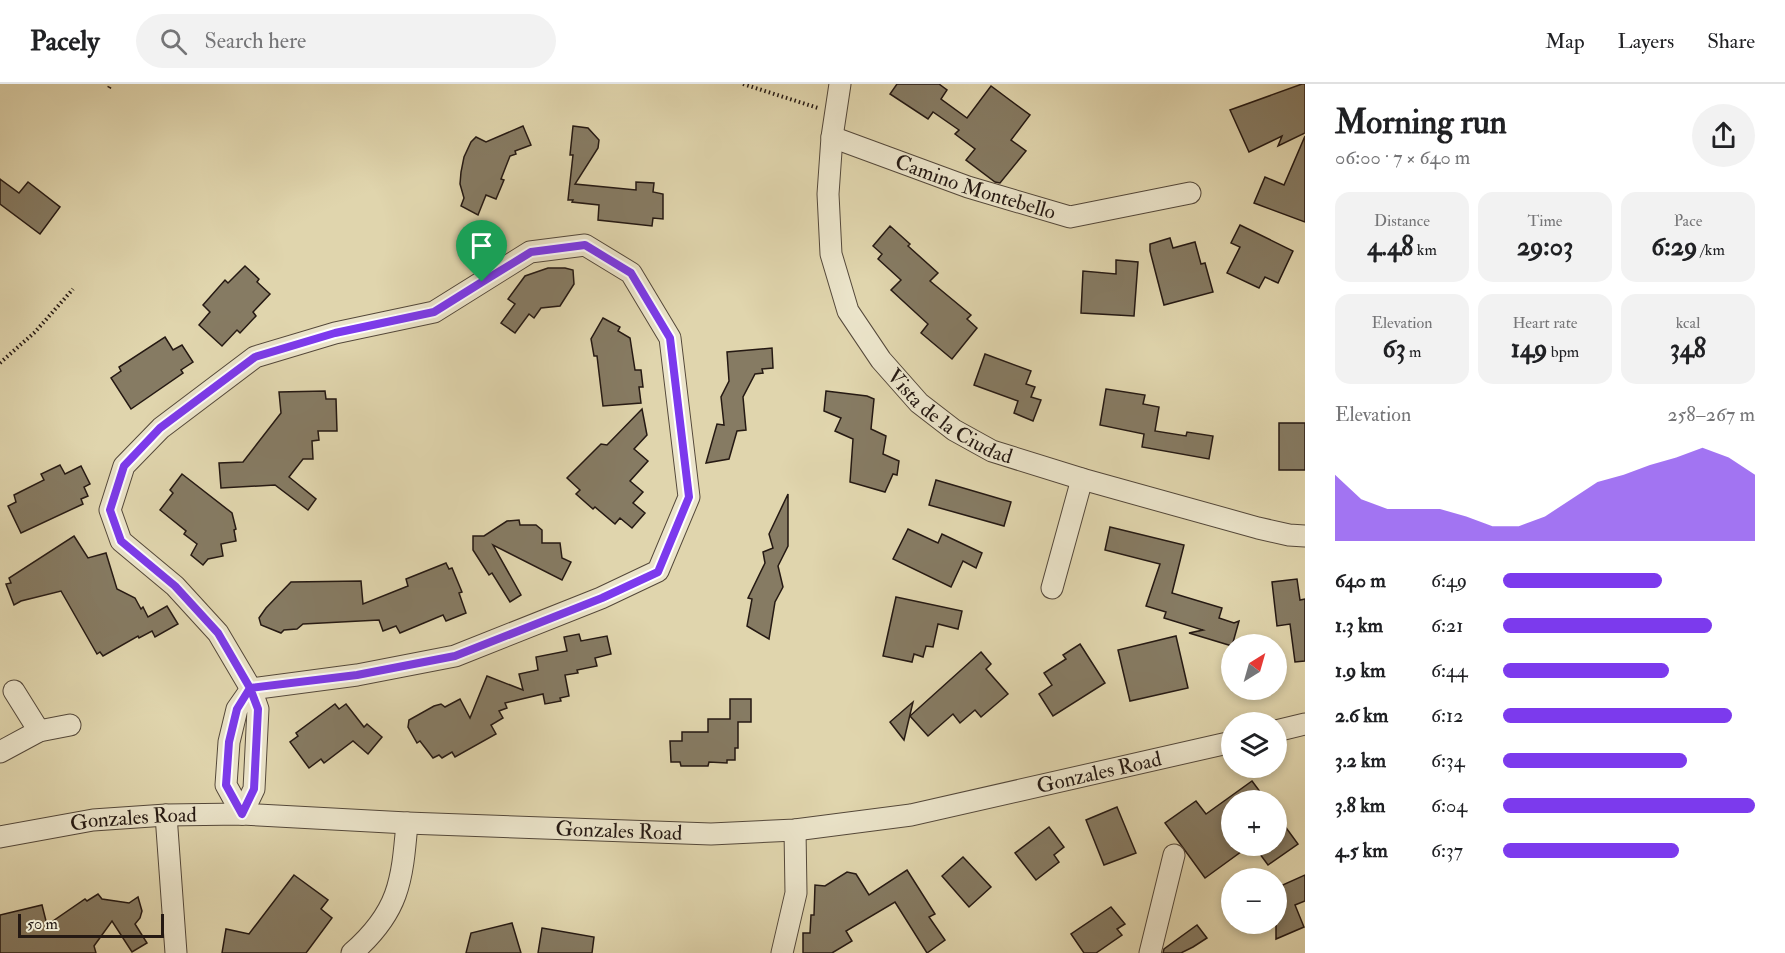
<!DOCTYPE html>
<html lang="en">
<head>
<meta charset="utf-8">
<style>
  :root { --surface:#fff; --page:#f2f2f2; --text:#202124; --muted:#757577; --line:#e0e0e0; --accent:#7c3aed }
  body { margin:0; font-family:"IM FELL Double Pica",serif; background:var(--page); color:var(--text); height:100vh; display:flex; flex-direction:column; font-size:22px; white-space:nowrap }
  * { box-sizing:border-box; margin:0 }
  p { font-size:20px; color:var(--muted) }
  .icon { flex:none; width:33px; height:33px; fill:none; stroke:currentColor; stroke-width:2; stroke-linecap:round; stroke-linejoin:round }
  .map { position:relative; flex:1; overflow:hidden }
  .details { display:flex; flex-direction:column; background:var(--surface); width:480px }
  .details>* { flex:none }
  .needle { width:39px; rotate:37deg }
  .tools { position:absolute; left:1221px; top:550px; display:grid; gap:12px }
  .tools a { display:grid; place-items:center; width:66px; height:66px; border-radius:50%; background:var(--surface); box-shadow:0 3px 9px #0003; font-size:30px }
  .scale { position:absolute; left:18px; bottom:15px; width:146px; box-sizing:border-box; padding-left:6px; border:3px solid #251913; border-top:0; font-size:16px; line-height:21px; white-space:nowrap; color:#251913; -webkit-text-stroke:4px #ebe4ca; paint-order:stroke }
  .pin { position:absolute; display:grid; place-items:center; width:51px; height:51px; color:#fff; margin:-62px -26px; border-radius:50% 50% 50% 0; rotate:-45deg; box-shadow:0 0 6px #0007 }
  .pin .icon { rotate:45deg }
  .round { display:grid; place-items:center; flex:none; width:63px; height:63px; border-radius:32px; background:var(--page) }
  .overview { display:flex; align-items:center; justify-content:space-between; height:102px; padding:0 30px }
  h1 { font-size:33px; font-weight:700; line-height:45px }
  .stats { display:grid; grid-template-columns:repeat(3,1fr); gap:9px; height:102px; padding:6px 30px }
  .stats div { display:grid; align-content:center; border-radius:15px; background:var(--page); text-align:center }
  .stats b { font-size:26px; font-weight:700 }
  .stats small { font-size:16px; font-weight:400 }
  .stats p { font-size:16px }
  .chart { height:168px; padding:12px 30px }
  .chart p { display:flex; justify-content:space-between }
  .chart svg { width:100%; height:108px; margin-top:6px; fill:var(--accent); opacity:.7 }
  ul { padding:0 30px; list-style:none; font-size:20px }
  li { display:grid; grid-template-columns:96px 72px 1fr; align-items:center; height:45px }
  li i { height:15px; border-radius:8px; background:var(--accent) }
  header { display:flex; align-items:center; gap:36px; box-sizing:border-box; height:84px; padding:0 30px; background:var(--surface); border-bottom:2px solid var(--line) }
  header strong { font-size:28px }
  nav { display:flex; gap:33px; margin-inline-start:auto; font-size:21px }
  .search { width:420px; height:54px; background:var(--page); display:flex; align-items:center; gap:15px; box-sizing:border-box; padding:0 21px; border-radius:33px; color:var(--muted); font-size:22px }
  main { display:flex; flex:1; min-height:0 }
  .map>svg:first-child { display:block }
</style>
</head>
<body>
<header>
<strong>Pacely</strong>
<div class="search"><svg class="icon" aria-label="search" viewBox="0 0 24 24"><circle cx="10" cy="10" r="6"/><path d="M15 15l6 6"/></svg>Search here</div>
<nav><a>Map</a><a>Layers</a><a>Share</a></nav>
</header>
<main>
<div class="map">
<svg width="1305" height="869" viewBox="0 0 1305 869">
  <rect width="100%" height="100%" fill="#e0d5ad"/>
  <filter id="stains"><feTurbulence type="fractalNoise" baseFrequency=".00333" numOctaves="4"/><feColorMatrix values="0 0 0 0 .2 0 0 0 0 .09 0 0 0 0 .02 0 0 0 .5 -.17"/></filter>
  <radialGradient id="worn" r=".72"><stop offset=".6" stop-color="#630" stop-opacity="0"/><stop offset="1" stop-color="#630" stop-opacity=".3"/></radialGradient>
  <g fill="#867b63" stroke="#251913" stroke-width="1.5">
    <path d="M897,0h42l8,6 -6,9 26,19 24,-32 39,29 -19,25 15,11 -26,32 -5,-1 -29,-22 9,-11 -20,-15 4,-4 -26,-18 -5,7 -38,-25z"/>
    <path d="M1302,0h3v49l-27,13 4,-10 -33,16 -19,-42z"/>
    <path d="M523,42l8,19 -16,6 1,3 -6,2 -9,23 3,1 -8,19 -10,-4 -8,20 -17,-9 3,-8 -4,-14 1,-12 3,-15 7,-15 5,-5 10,5z"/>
    <path d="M573,42l15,2 11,12 -1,8 -23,36 61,6v-8l18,1 -1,9 10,2v25l-10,-1 -1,8 -54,-6 1,-15 -27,-3 1,-2h-5l5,-45h-3z"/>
    <path d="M1305,52v86l-51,-19 11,-26 19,8z"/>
    <path d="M0,95l19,14 9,-11 32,25 -20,27 -40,-30z"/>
    <path d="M1240,141l53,26 -15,32 -13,-6 -6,11 -32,-15 13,-26 -9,-4z"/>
    <path d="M890,142l20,18 -2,2 30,27 -8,8 41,34 -4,4 10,9 -25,31 -31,-26 7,-9 -37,-34 10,-10 -23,-21 4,-5 -9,-8z"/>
    <path d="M1170,154l3,10 22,-6 6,22 4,-1 8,29 -49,13 -14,-54v-7z"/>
    <path d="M1116,176l22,2 -4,54 -53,-3 2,-42 33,3z"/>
    <path d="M245,182l14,13 -2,3 13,12 -17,18 3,4 -16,17 -3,-3 -15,16 -23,-21 11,-13 -7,-7 22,-25 3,3z"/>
    <path d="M548,184h17l8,2 1,14 -14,22 -19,2 -7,10 -5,-4 -14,19 -14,-10 14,-19 -7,-5 17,-23z"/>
    <path d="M603,234l17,9 -2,4 12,7 5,32h6l2,17h-4l2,16 -38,3 -6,-50h-3l-3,-17z"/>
    <path d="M165,253l8,13 9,-5 11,17 -12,8 2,3 -52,36 -20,-31 10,-7 -2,-4z"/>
    <path d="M772,264l1,20 -11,1 1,4 -8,1 -12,23 3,33 -9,1 -8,28 -23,4 11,-39 7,1 -3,-28 8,-16 -2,-29z"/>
    <path d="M985,270l46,17 -5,13 9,3 -4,10 10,3 -8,21 -19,-8 4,-12 -44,-16z"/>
    <path d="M1106,305l39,6 -2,9 16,3 -4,24 31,5 1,-4 26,4 -4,23 -67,-12 2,-13 -44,-9z"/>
    <path d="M325,307l1,8h10l1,32h-19l1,9 -7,1 1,18h-10l-14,18 27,22 -8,11 -33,-25 -54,3 -2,-25 24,-1 38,-49 -2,-21z"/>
    <path d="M826,307l41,5 7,3 -3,30 15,7 -3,18 16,7 -2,14 -4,-1 -8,18 -35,-10 3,-43 -18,-8 6,-13 -17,-7z"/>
    <path d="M642,325l5,26 -13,14 14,12 -18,20 13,11 -10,11 12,10 -13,15 -12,-10 -5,6 -20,-17 -2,2 -17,-15 4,-4 -13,-12 34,-34 6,1z"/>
    <rect x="1279" y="339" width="26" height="47"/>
    <path d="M60,381l5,9 16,-8 9,18 -6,3 4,9 -7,3 2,5 -62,29 -13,-27 8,-4 -2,-7 30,-15 -3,-6z"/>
    <path d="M182,390l50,39 4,16 -2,1 2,11 -15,3 2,12 -15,3 -5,6 -12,-10 6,-11 -13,-10 2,-3 -26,-21 13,-17 -3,-3z"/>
    <path d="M936,396l75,22 -7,24 -75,-21z"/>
    <path d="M788,410v52l-10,20 5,21 -8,15 -6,37 -22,-13 5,-27 -4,-1 17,-35 -2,-11 10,-4 -4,-14z"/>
    <path d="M519,436l1,5h16l6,5v13h18l2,15 9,4 -9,18 -69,-35 28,50 -11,7 -18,-29 -3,2 -16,-25v-14h11l23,-15z"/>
    <path d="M1110,443l74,18 -12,48 50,15 -3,10 15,5 5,-2 -7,25 -43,-13 14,-3 -39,-12 2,-6 -20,-6 14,-42 -55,-14z"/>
    <path d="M908,445l30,14 4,-9 40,19 -6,15 -13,-7 -12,26 -58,-28z"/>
    <path d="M74,452l14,22 18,-5 11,36 18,9 6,11 2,-2 5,10 19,-11 11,18 -23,13 -3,-6 -13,7 -1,-2 -35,20 -3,-4 -3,2 -36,-63 -40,10 -7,4 -8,-21 5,-1 -2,-5z"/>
    <path d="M446,479l3,6 3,-1 10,24 -3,1 7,20 -20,8 -3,-6 -43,18 -4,-7 -13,5 -4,-11 -76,4 -6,5 -13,1 -3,3 -20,-8 -2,-7 7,-10 25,-26 70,-1 2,23 45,-18 -2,-7z"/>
    <path d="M1297,495l3,21 5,-1v62l-10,1 -5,-38 -13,2 -5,-44z"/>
    <path d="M896,513l66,14 -4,18 -20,-5 -5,23 -7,-1 -3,11 -9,-3 -2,8 -29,-6z"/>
    <path d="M579,550l2,7 26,-5 4,18 -16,4 2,8 -20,4 1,3 -13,2 4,21 -9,2 1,3 -16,3 -2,-10 -38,9 2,5 -8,3 4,7 -12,7 5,9 -41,23 -3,-5 -10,6 -3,-3 -6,3 -13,-17 -3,2 -9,-16 1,-7 25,-14 7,-2 4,3 15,-8 10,19 17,-42 36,14 -4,-16 19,-4 -2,-13 31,-6 -3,-14z"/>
    <path d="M1176,552l12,52 -58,13 -12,-51z"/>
    <path d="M1080,560l25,39 -52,33 -14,-22 13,-9 -8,-12 22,-14 -3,-4z"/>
    <path d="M981,568l10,12 -5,5 22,25 -27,23 -6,-7 -15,13 -7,-9 -25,22 -18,-20z"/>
    <path d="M730,615h21v23h-13v26h-3v12h-8v3l-18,-1 -1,4h-27l-1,-4h-9l-1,-21h12v-9h26v-13h22z"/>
    <path d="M913,618l-9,38 -14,-18z"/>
    <path d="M335,620l4,5 7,-5 18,23 3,-3 15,13 -14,17 -15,-13 -29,22 -3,-4 -12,9 -19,-26 8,-6 -2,-3z"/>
    <path d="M1252,697l15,20h-35v45h17l-44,32 -40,-55 31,-22 10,13z"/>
    <path d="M1117,723l19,46 -32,12 -18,-45z"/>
    <path d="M1276,730l22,30 -30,21 -14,-19h22z"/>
    <path d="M1049,743l15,20 -10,8 5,7 -23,18 -21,-27z"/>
    <path d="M963,773l28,30 -22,20 -27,-31z"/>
    <path d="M907,786l28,44 -6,3 16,23 -18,13 -32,-51 -49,29 6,10 -20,12h-29v-20h7l1,-18h3l1,-30 10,1 22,-14 9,2 13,21z"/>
    <path d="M294,791l34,25 -7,9 11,9 -26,35h-84l4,-24 23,5z"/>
    <path d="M1305,791v26l-10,4 9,22 -28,12v-51z"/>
    <path d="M98,810l4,5 27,4 9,-6 4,14 -2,7 -5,6 12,19 -15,9 -20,-31 -18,25 2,7h-96v-38l42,-10 5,20 38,-26 2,2z"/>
    <path d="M1111,823l14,17 -8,5 5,6 -26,18h-12l-13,-19z"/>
    <path d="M512,839l9,30h-55l5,-20z"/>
    <path d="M1197,841l10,13 -14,9 -12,6h-18l1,-4z"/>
    <path d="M542,844l52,9 -2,16h-54z"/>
  </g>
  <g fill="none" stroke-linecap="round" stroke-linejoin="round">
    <defs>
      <g id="minor">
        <path id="s1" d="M840,0l-8,53 -4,57 3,60 17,57 33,49 38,43 35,27 38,21 90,28 176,49 31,7 16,1"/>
        <path id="s2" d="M832,53l136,50 102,30 120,-24"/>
        <path d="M585,161l46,28 39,65 19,159 -31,74 -57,27 -146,58 -98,19 -106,14 -33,-56 -43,-47 -54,-45 -11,-31 14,-44 37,-38 94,-71 80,-24 99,-21 96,-60z"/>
        <path d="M1052,504l30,-109"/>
        <path d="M14,607l25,40"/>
        <path d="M1276,647l29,-7"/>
        <path d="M0,668l39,-21 31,-6"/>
        <path d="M242,730l-16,-29 3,-43 8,-33 14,-20"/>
        <path d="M242,730l12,-25 4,-80 -7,-20"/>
        <path d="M166,731l10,138"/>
        <path id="s3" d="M0,753l93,-17 73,-5 76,-1 165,9 304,11 84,-4 116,-15 321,-73"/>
        <path d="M352,869c47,-41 50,-71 55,-130"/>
        <path d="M782,869l14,-60 -1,-63"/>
        <path d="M1150,869l24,-98"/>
      </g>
    </defs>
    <use href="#minor" stroke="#54483a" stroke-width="23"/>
    <g stroke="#251913" stroke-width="4" stroke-dasharray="1.5 3" stroke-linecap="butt">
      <path d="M743,0l75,24"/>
      <path d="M109,4l2,-4"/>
      <path d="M0,279l35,-31 38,-43"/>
    </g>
    <use href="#minor" stroke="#ebe4ca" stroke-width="21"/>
  </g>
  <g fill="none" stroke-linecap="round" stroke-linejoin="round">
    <defs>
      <path id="route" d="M482,198l-48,30 -99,21 -80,24 -95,71 -36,38 -14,44 11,31 54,45 43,47 32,55 8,21 -4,80 -12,25 -16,-29 3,-43 8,-33 13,-21 107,-13 98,-19 147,-58 56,-26 31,-75 -19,-159 -39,-65 -46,-28 -54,7 -49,30"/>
    </defs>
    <use href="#route" stroke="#fff" stroke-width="12"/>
    <use href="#route" stroke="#7c3aed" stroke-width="8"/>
  </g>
  <g text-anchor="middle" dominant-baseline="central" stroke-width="5" stroke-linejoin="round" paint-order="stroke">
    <g font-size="21" fill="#251913" stroke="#ebe4ca">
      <text stroke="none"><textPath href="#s2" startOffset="152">Camino Montebello</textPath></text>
      <text stroke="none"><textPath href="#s1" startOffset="380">Vista de la Ciudad</textPath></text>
      <text stroke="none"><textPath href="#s3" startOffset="1107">Gonzales Road</textPath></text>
      <text stroke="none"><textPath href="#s3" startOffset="135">Gonzales Road</textPath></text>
      <text stroke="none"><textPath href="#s3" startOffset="621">Gonzales Road</textPath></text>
    </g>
  </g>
  <rect width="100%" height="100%" filter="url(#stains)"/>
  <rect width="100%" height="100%" fill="url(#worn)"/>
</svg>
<div class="tools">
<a><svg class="needle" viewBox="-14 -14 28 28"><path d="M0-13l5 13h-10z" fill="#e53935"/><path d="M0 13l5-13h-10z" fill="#757577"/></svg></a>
<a><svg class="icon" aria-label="layers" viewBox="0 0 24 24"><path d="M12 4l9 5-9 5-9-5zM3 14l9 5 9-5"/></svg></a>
<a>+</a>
<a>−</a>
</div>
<div class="scale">50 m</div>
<div class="pin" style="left:482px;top:198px;background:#1e9e55"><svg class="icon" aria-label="arrive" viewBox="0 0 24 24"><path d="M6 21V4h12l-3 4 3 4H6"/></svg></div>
</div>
<section class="details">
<div class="overview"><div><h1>Morning run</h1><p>06:00 · 7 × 640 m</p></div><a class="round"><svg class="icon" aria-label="share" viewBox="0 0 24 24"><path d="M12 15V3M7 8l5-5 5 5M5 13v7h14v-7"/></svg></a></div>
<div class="stats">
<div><p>Distance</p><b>4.48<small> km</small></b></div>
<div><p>Time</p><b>29:03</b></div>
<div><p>Pace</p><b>6:29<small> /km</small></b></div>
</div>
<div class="stats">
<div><p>Elevation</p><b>63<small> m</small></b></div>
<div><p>Heart rate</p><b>149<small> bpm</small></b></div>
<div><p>kcal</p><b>348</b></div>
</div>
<div class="chart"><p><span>Elevation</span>258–267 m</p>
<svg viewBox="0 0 160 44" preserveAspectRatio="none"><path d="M0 44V17L10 27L20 31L30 31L40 31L50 34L60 38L70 38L80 34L90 27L100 20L110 17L120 13L130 10L140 6L150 10L160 17V44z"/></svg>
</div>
<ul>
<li><b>640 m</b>6:49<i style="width:63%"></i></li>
<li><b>1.3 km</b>6:21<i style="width:83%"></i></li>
<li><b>1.9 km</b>6:44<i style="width:66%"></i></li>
<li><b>2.6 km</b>6:12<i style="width:91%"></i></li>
<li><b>3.2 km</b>6:34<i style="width:73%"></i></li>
<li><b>3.8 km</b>6:04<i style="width:100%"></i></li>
<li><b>4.5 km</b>6:37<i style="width:70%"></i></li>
</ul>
</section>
</main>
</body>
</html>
